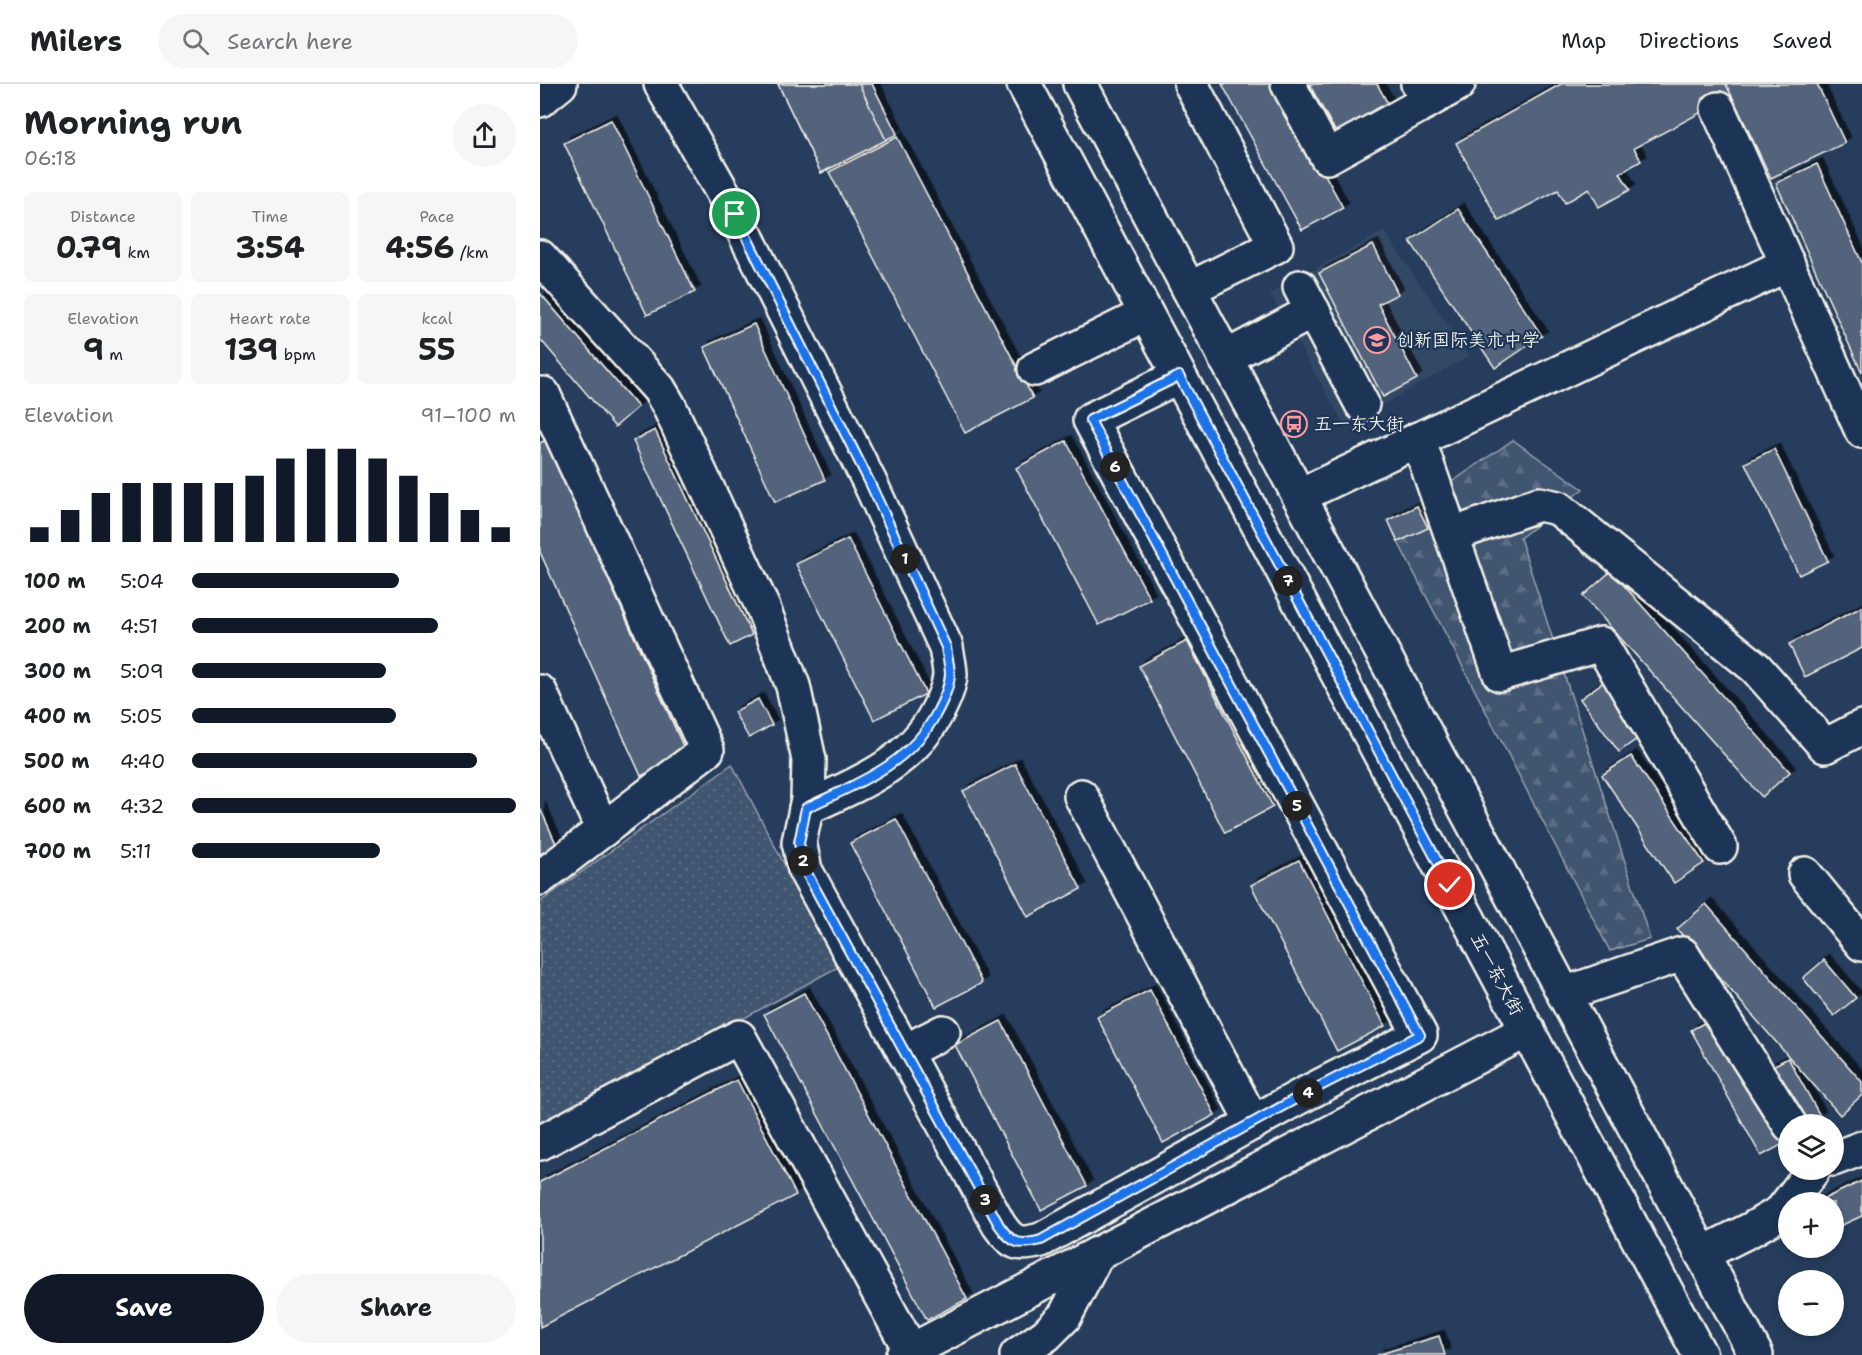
<!DOCTYPE html>
<html lang="en">
<head>
<meta charset="utf-8">
<style>
  :root { --surface:#fff; --page:#f6f6f6; --text:#202124; --muted:#757577; --line:#e0e0e0; --accent:#111827 }
  body { margin:0; font-family:"Shantell Sans","LXGW WenKai TC",sans-serif; background:var(--page); color:var(--text); height:100vh; display:flex; flex-direction:column; font-size:22px; white-space:nowrap }
  * { box-sizing:border-box; margin:0 }
  p { font-size:20px; color:var(--muted) }
  .icon { flex:none; width:33px; height:33px; fill:none; stroke:currentColor; stroke-width:2; stroke-linecap:round; stroke-linejoin:round }
  .map { position:relative; flex:1; overflow:hidden }
  .side { display:flex; flex-direction:column; background:var(--surface); width:540px }
  .side>* { flex:none }
  .buttons { position:absolute; left:1238px; top:1030px; display:grid; gap:12px }
  .buttons a { display:grid; place-items:center; width:66px; height:66px; border-radius:50%; background:var(--surface); box-shadow:0 3px 9px #0003; font-size:30px }
  .pin { position:absolute; display:grid; place-items:center; width:51px; height:51px; color:#fff; margin:-26px; border:3px solid #fff; border-radius:50%; box-shadow:0 2px 6px #0007 }
  .km { position:absolute; width:30px; height:30px; margin:-15px; border-radius:50%; background:#222; color:#fff; font-size:16px; line-height:30px; text-align:center }
  .round { display:grid; place-items:center; flex:none; width:63px; height:63px; border-radius:32px; background:var(--page) }
  .head { display:flex; align-items:center; justify-content:space-between; height:102px; padding:0 24px }
  h1 { font-size:33px; font-weight:700; line-height:45px }
  .stats { display:grid; grid-template-columns:repeat(3,1fr); gap:9px; height:102px; padding:6px 24px }
  .stats div { display:grid; align-content:center; border-radius:9px; background:var(--page); text-align:center }
  .stats b { font-size:30px; font-weight:700 }
  .stats small { font-size:16px; font-weight:400 }
  .stats p { font-size:16px }
  .chart { height:168px; padding:12px 24px }
  .chart p { display:flex; justify-content:space-between }
  .chart svg { width:100%; height:108px; margin-top:6px; stroke:var(--accent); stroke-width:6 }
  .action { display:flex; gap:12px; margin-top:auto; padding:12px 24px }
  .action a { flex:1; height:69px; border-radius:36px; background:var(--accent); color:#fff; font-size:24px; font-weight:700; line-height:69px; text-align:center }
  .action a+a { background:var(--page); color:var(--text) }
  ul { padding:0 24px; list-style:none; font-size:20px }
  li { display:grid; grid-template-columns:96px 72px 1fr; align-items:center; height:45px }
  li i { height:15px; border-radius:8px; background:var(--accent) }
  header { display:flex; align-items:center; gap:36px; box-sizing:border-box; height:84px; padding:0 30px; background:var(--surface); border-bottom:2px solid var(--line) }
  header strong { font-size:28px }
  nav { display:flex; gap:33px; margin-inline-start:auto; font-size:21px }
  .search { width:420px; height:54px; background:var(--page); display:flex; align-items:center; gap:15px; box-sizing:border-box; padding:0 21px; border-radius:33px; color:var(--muted); font-size:22px }
  main { display:flex; flex:1; min-height:0 }
  .map>svg:first-child { display:block }
</style>
</head>
<body>
<header>
<strong>Milers</strong>
<div class="search"><svg class="icon" aria-label="search" viewBox="0 0 24 24"><circle cx="10" cy="10" r="6"/><path d="M15 15l6 6"/></svg>Search here</div>
<nav><a>Map</a><a>Directions</a><a>Saved</a></nav>
</header>
<main>
<section class="side">
<div class="head"><div><h1>Morning run</h1><p>06:18</p></div><a class="round"><svg class="icon" aria-label="share" viewBox="0 0 24 24"><path d="M12 15V3M7 8l5-5 5 5M5 13v7h14v-7"/></svg></a></div>
<div class="stats">
<div><p>Distance</p><b>0.79<small> km</small></b></div>
<div><p>Time</p><b>3:54</b></div>
<div><p>Pace</p><b>4:56<small> /km</small></b></div>
</div>
<div class="stats">
<div><p>Elevation</p><b>9<small> m</small></b></div>
<div><p>Heart rate</p><b>139<small> bpm</small></b></div>
<div><p>kcal</p><b>55</b></div>
</div>
<div class="chart"><p><span>Elevation</span>91–100 m</p>
<svg viewBox="0 0 160 44" preserveAspectRatio="none"><path d="M5 44V38M15 44V31M25 44V24M35 44V20M45 44V20M55 44V20M65 44V20M75 44V17M85 44V10M95 44V6M105 44V6M115 44V10M125 44V17M135 44V24M145 44V31M155 44V38"/></svg>
</div>
<ul>
<li><b>100 m</b>5:04<i style="width:64%"></i></li>
<li><b>200 m</b>4:51<i style="width:76%"></i></li>
<li><b>300 m</b>5:09<i style="width:60%"></i></li>
<li><b>400 m</b>5:05<i style="width:63%"></i></li>
<li><b>500 m</b>4:40<i style="width:88%"></i></li>
<li><b>600 m</b>4:32<i style="width:100%"></i></li>
<li><b>700 m</b>5:11<i style="width:58%"></i></li>
</ul>
<div class="action"><a>Save</a><a>Share</a></div>
</section>
<div class="map">
<svg width="1322" height="1271" viewBox="0 0 1322 1271">
  <defs>
    <pattern id="grass-dots" width="8" height="8" patternUnits="userSpaceOnUse" patternTransform="scale(1.5)"><rect width="8" height="8" fill="#40546f"/><path d="M2 2h.1M6 6h.1" fill="none" stroke="#5c6d84" stroke-width="1.8" stroke-linecap="round"/></pattern>
    <pattern id="forest-firs" width="22" height="20" patternUnits="userSpaceOnUse" patternTransform="scale(1.5)"><rect width="22" height="20" fill="#40546f"/><path d="M5 1l3.5 6h-7zM16 11l3.5 6h-7z" fill="#5c6d84"/></pattern>
    <filter id="shadow"><feDropShadow dx="5.5" dy="-5.5" stdDeviation="0" flood-color="#0009"/></filter>
  </defs>
  <rect width="100%" height="100%" fill="#263d5d"/>
  <filter id="ink" filterUnits="userSpaceOnUse"><feTurbulence type="fractalNoise" baseFrequency=".0167" numOctaves="2"/><feDisplacementMap in="SourceGraphic" scale="12" xChannelSelector="R" yChannelSelector="G"/><feConvolveMatrix kernelMatrix="1 2 1 2 8 2 1 2 1" color-interpolation-filters="sRGB"/></filter>
  <g filter="url(#ink)">
    <path fill="#334966" d="M844,147l85,125 -124,70 -75,-132z"/>
    <path fill="url(#grass-dots)" stroke="#9aa2ac" stroke-width="1.5" d="M192,680l106,203 -298,162v-227z"/>
    <path fill="url(#forest-firs)" stroke="#9aa2ac" stroke-width="1.5" d="M973,356l70,49 -63,49 130,401 -40,12 -212,-409 30,-14 -11,-22z"/>
    <g fill="#52647b" stroke="#f4f1e8" stroke-width="1.5" filter="url(#shadow)">
      <path d="M238,0h94l25,50 -76,39z"/>
      <path d="M238,0h81l27,56 -65,33z"/>
      <path d="M682,0h54l67,124 -41,22z"/>
      <path d="M769,0h68l17,31 -52,28z"/>
      <path d="M1021,0h165l6,12 -98,52 7,13 -21,12 10,17 -31,17 -10,-18 -24,14 -7,-13 -59,31 -43,-78z"/>
      <path d="M1186,0h91l28,59 -74,35z"/>
      <path d="M71,36l84,172 -48,23 -83,-172z"/>
      <path d="M357,53l136,261 -68,35 -136,-261z"/>
      <path d="M1277,80l45,99v110l-86,-190z"/>
      <path d="M918,125l84,127 -47,32 -85,-127z"/>
      <path d="M833,161l25,49 -20,10 39,75 -34,18 -64,-124z"/>
      <path d="M0,209l98,114 -23,20 -75,-88z"/>
      <path d="M214,240l71,156 -50,22 -71,-155z"/>
      <path d="M115,346l97,205 -22,11 -97,-205z"/>
      <path d="M6,356l141,315 -46,21 -101,-224v-109z"/>
      <path d="M526,357l84,158 -51,26 -83,-157z"/>
      <path d="M1234,365l54,112 -29,14 -54,-112z"/>
      <path d="M877,422l11,22 -30,14 -10,-22z"/>
      <path d="M308,455l78,155 -52,26 -78,-156z"/>
      <path d="M1071,487l179,201 -28,25 -179,-201z"/>
      <path d="M1322,523v41l-57,29 -16,-33z"/>
      <path d="M647,557l86,166 -48,26 -86,-167z"/>
      <path d="M1066,596l39,53 -26,19 -39,-53z"/>
      <path d="M218,615l14,26 -23,13 -15,-26z"/>
      <path d="M1091,672l73,107 -30,20 -72,-108z"/>
      <path d="M475,680l66,125 -53,28 -65,-126z"/>
      <path d="M0,724l17,38 -17,8z"/>
      <path d="M356,735l86,164 -46,24 -86,-164z"/>
      <path d="M759,776l86,166 -48,25 -86,-166z"/>
      <path d="M1166,820l156,178v13l-22,20 -163,-186z"/>
      <path d="M1284,876l32,38 -22,18 -31,-38z"/>
      <path d="M610,906l65,125 -52,28 -66,-126z"/>
      <path d="M264,909l163,306 -40,21 -163,-306z"/>
      <path d="M1177,932l70,126 -26,14 -70,-126z"/>
      <path d="M461,937l86,165 -46,24 -86,-165z"/>
      <path d="M1248,974l32,58 -16,9 -35,-57z"/>
      <path d="M197,996l59,115 -256,132v-145z"/>
      <path d="M1322,1097v35l-29,13v-26h-18z"/>
      <path d="M899,1252l6,19h-68z"/>
    </g>
    <g fill="none" stroke-linecap="round" stroke-linejoin="round">
      <defs>
        <g id="minor">
          <path d="M121,0l74,130 135,269 76,164c1,9 4,19 4,28 -1,14 -8,28 -14,39 -27,51 -80,71 -130,94"/>
          <path d="M748,0l39,73 101,-56"/>
          <path d="M878,0l10,17 30,-17"/>
          <path d="M0,16l20,-16"/>
          <path d="M1178,25l144,322"/>
          <path d="M0,173l119,132 10,17 94,202 30,78 16,74 -1,40 -9,42 6,28 194,355c13,19 20,21 42,15l258,-143 121,-62 -330,-615 89,-44"/>
          <path d="M760,203l62,117"/>
          <path d="M649,205l87,-43 -85,-162"/>
          <path d="M685,274l88,-47"/>
          <path d="M495,285l111,-55"/>
          <path d="M0,311l3,-1 164,356 -167,128"/>
          <path d="M878,355l82,235 101,-30 119,203"/>
          <path d="M759,412l489,-232"/>
          <path d="M912,451l87,-31 19,4 198,160 69,78 37,-19"/>
          <path d="M0,608l63,138"/>
          <path d="M541,712l172,327"/>
          <path d="M1265,790l57,70"/>
          <path d="M1024,910l118,-40 108,171"/>
          <path d="M364,968l39,-20"/>
          <path d="M0,1059l199,-106 172,314"/>
          <path d="M1293,1075l29,-11"/>
          <path d="M1162,1170l50,-25 29,-17 32,-42"/>
          <path d="M363,1271l625,-325"/>
          <path d="M477,1271l29,-20 19,-19 32,-62"/>
        </g>
        <g id="major">
          <path d="M484,0l676,1271"/>
          <path d="M540,0l676,1271"/>
        </g>
      </defs>
      <use href="#minor" stroke="#f4f1e8" stroke-width="38"/>
      <use href="#major" stroke="#f4f1e8" stroke-width="38"/>
      <use href="#minor" stroke="#1d3557" stroke-width="33"/>
      <use href="#major" stroke="#1d3557" stroke-width="33"/>
    </g>
  </g>
  <g fill="none" stroke-linecap="round" stroke-linejoin="round" filter="url(#ink)">
    <defs>
      <path id="route" d="M195,130l135,269 76,164c1,9 4,19 4,28 -1,14 -8,28 -14,39 -27,51 -80,70 -130,94l-7,35 6,27 194,355c13,19 20,21 42,15l258,-143 121,-62 -330,-615 89,-44 271,509"/>
    </defs>
    <use href="#route" stroke="#fff" stroke-width="12"/>
    <use href="#route" stroke="#1a73e8" stroke-width="8"/>
  </g>
  <defs>
    <symbol id="school-ring" viewBox="-11 -11 22 22"><circle r="9.5" fill="#1d3557" stroke="#ff9aa2" stroke-width="1.5"/><path d="M0-5L7-2L0 1L-7-2ZM-4 1L0 2.5L4 1V4Q0 6-4 4Z" fill="#ff9aa2"/></symbol>
    <symbol id="bus-ring" viewBox="-11 -11 22 22"><circle r="9.5" fill="#1d3557" stroke="#ff9aa2" stroke-width="1.5"/><path d="M-5-6H5V4H4V6H2V4H-2V6H-4V4H-5ZM-3.5-4V0h7V-4ZM-3.5 1.2v1.5H-2V1.2ZM2 1.2v1.5H3.5V1.2Z" fill="#ff9aa2"/></symbol>
  </defs>
  <g fill-rule="evenodd">
    <use href="#school-ring" x="822" y="241" width="30" height="30"/>
    <use href="#bus-ring" x="739" y="325" width="30" height="30"/>
  </g>
  <g text-anchor="middle" dominant-baseline="central" stroke-width="4.5" stroke-linejoin="round" paint-order="stroke">
    <g font-size="18" fill="#f4f1e8" stroke="#1d3557" text-anchor="start">
      <text x="856" y="256">创新国际美术中学</text>
      <text x="774" y="340">五一东大街</text>
    </g>
    <g font-size="18" fill="#f4f1e8" stroke="#1d3557">
      <text transform="translate(957 890) rotate(62)">五一东大街</text>
    </g>
  </g>
</svg>
<div class="buttons">
<a><svg class="icon" aria-label="layers" viewBox="0 0 24 24"><path d="M12 4l9 5-9 5-9-5zM3 14l9 5 9-5"/></svg></a>
<a>+</a>
<a>−</a>
</div>
<div class="pin" style="left:195px;top:130px;background:#1e9e55"><svg class="icon" aria-label="arrive" viewBox="0 0 24 24"><path d="M6 21V4h12l-3 4 3 4H6"/></svg></div>
<div class="pin" style="left:910px;top:801px;background:#d93025"><svg class="icon" aria-label="check" viewBox="0 0 24 24"><path d="M5 12l5 5 9-10"/></svg></div>
<b class="km" style="left:365px;top:475px">1</b>
<b class="km" style="left:263px;top:777px">2</b>
<b class="km" style="left:445px;top:1116px">3</b>
<b class="km" style="left:768px;top:1009px">4</b>
<b class="km" style="left:757px;top:722px">5</b>
<b class="km" style="left:575px;top:383px">6</b>
<b class="km" style="left:748px;top:497px">7</b>
</div>
</main>
</body>
</html>
